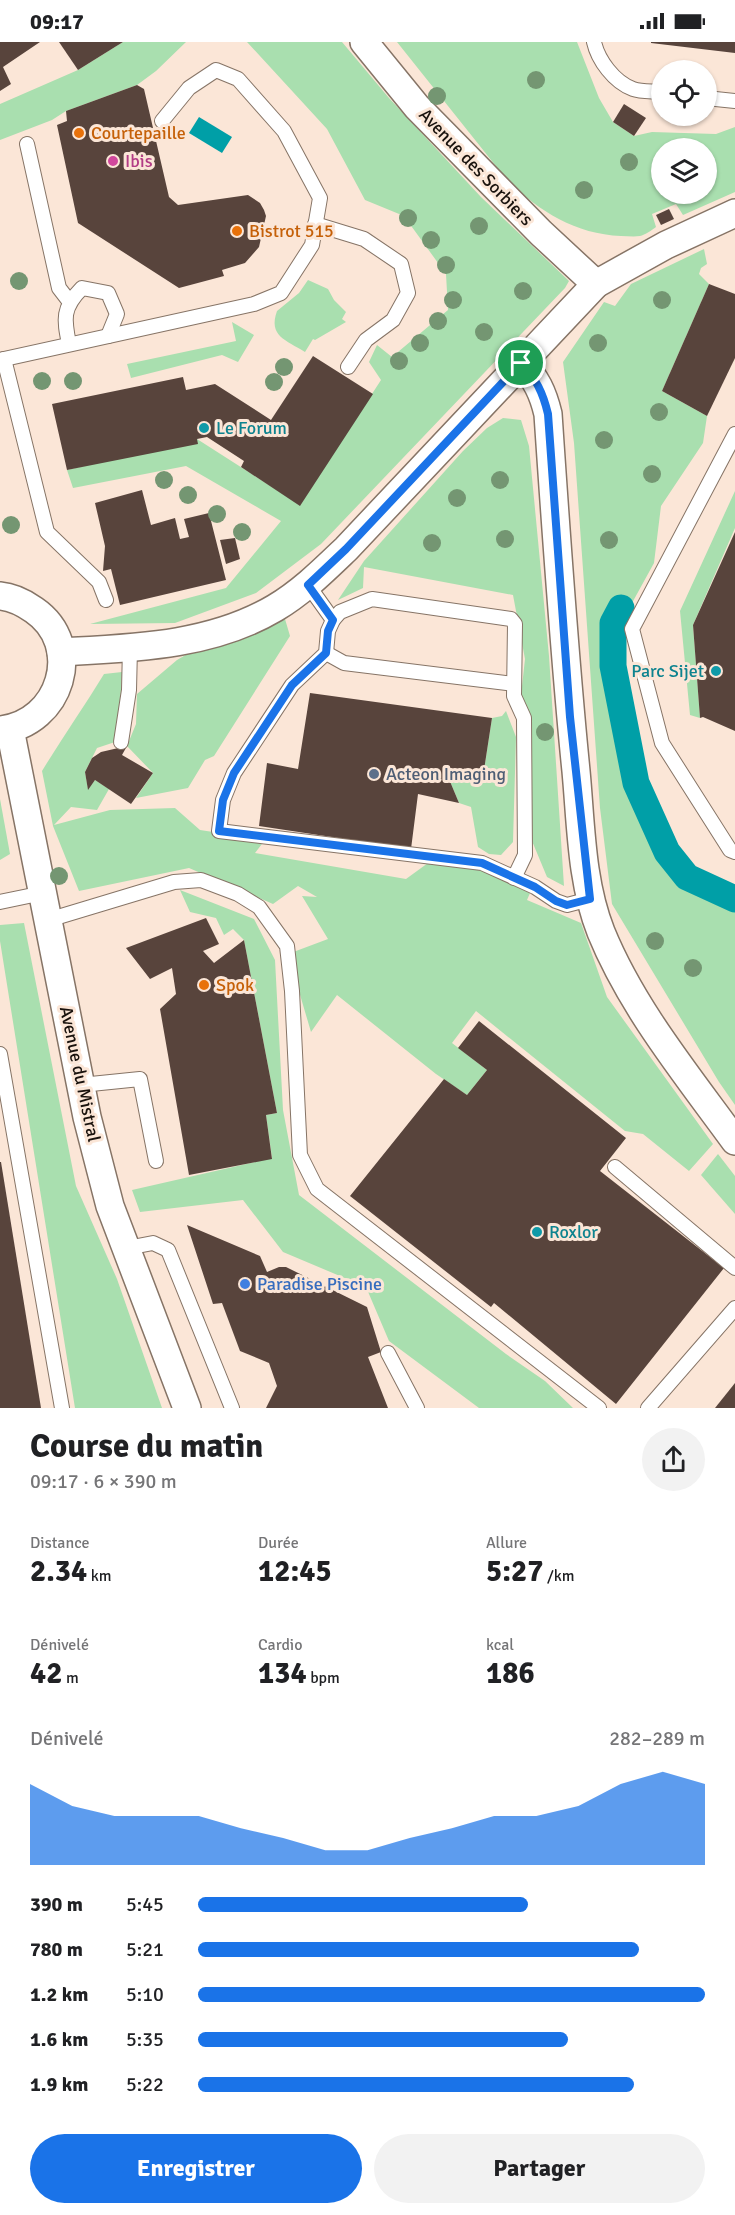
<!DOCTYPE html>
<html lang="fr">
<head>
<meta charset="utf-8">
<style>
  :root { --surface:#fff; --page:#f2f2f2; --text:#202124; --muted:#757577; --accent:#1a73e8 }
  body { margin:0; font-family:Signika,sans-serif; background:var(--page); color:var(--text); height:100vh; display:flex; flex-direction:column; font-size:22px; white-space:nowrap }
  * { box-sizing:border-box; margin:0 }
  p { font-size:20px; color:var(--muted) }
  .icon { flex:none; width:33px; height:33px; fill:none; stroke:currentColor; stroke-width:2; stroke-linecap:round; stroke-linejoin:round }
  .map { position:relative; height:1366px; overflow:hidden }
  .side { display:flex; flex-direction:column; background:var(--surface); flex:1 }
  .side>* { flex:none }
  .buttons { position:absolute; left:651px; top:18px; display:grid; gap:12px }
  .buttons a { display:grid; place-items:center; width:66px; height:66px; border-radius:50%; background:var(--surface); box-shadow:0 2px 4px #0004; font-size:30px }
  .pin { position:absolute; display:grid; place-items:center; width:51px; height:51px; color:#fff; margin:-26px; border:3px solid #fff; border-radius:50%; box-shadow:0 2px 6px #0007 }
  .round { display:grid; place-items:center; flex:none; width:63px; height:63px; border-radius:32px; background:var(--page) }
  .head { display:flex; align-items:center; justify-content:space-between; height:102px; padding:0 30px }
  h1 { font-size:33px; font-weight:700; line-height:45px }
  .figures { display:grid; grid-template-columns:repeat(3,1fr); gap:9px; height:102px; padding:6px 30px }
  .figures div { display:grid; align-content:center }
  .figures b { font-size:30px; font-weight:700 }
  .figures small { font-size:16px; font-weight:400 }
  .figures p { font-size:16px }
  .chart { height:168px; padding:12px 30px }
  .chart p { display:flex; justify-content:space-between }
  .chart svg { width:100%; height:108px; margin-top:6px; fill:var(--accent); opacity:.7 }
  .action { display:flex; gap:12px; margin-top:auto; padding:12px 30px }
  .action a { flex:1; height:69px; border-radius:36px; background:var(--accent); color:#fff; font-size:24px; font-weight:700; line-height:69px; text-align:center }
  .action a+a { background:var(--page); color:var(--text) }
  ul { padding:0 30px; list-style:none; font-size:20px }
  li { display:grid; grid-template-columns:96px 72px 1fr; align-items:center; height:45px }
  li i { height:15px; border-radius:8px; background:var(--accent) }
  .status { display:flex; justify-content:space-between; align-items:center; height:42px; padding:0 30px; background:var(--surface); direction:ltr }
  .status svg { height:16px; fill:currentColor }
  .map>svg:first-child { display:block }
</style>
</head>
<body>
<div class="status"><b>09:17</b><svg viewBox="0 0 49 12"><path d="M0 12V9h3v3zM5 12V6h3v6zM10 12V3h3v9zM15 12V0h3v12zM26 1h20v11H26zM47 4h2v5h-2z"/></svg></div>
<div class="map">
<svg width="735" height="1366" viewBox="0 0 735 1366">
  <rect width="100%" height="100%" fill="#fbe6d7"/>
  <g fill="#a9dfaf" fill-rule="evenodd">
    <path d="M123,0h63l-30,29 -19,14 -71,26 -14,9 -52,20v-36l78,-34z"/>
    <path d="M247,0h95l47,56 92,99 88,84 -4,7 -244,256 -65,49 -81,30 -85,1 136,-36 55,-67 -95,-55 -113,22 -6,-18 130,-31 103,66 81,-125 -12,-18 8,-17 15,12 56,-47 -2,-36 -42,-58 -39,-16 -38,-71z"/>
    <path d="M397,0h180l22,56 14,24 21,14 18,-4 64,2 19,-7v65l-52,23 -7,-11 -24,10 4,13c-4,3 -11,8 -16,9 -6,1 -13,0 -19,0 -46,-2 -82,-25 -114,-56zM662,106h44v46h-44z"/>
    <path d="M704,207l3,15 -6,4 -2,6 10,10 -47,107 45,25 -4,27 -42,63 -7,57 -22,40 -16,1 -10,20v49l25,114 24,62 30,33 50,23v200l-16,-23 -107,-178 -12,-96 -26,-365 -11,-81 41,-60 11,4 16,-22z"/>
    <path d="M308,238l20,9 6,11 12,12 -4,7 4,3 -31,18 -2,-1 -8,13c-19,-12 -37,-16 -28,-41l22,-18z"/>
    <path d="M232,280l22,13 -16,27 -16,-7 -91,23 -4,-14 109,-23z"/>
    <path d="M503,376l18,2 8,26 20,210 15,230 -17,-9 -15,-36 -1,-122 -10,-24 4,-36 -12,-64 -149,-28 -1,21 -25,12 26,-39 99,-110 24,-23z"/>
    <path d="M735,449v37l-42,97 7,93 -10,-3 -10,-104z"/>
    <path d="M285,577l5,17 -76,120 -9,4 -17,28 -52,10 17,-25 -26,-27 9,-22 1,-30 40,-34 36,-21z"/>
    <path d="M122,630l-4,69 -21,7 -12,24 3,17 7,-9 14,9 -12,21 -26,-3 -17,18 56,-15 65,-2 25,22 65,10 -10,13 151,26 22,-16 52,6 50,24 -3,7 54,23 26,74 106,147 -24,27 -46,-37 -18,-3 -149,-120 -24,32 35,27 -20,25 -31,-21 -99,-79 -26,37 -23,-78 40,-15 -26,-43 15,1 -19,-11 -25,18 -84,-36 -110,23 -26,-65 -11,-55c20,-33 42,-64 62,-97z"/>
    <path d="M506,669l10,26 -3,105 -12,13 -12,-1 -11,-7 -7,-40 -12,-4 -10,-24 33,4 10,-65 10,-2z"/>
    <path d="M0,757l10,55 -10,6z"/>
    <path d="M180,848l74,29 21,41 8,150 16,85 207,159 39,27 28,27h-94l-90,-67 -23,-54 -83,-35 -40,-52 -103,12 -8,-22 140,-32 -6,-43 11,-2 -33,-173 -11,-11 -9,6 -8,-17 -26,-6z"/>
    <path d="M24,881l52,263 41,93 45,129h-87l-75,-467v-16z"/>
    <path d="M718,1112l17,22v38l-34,-39z"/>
  </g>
  <path fill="#009fa7" d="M199,75l33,20 -10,16 -33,-20z"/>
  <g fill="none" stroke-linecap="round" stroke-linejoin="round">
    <path stroke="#009fa7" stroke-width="27" d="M621,566l-8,15v43l23,117 31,69 20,25 48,22"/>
  </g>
  <g fill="#58443c">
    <path d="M0,0h40l-37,25 8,17 -11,7z"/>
    <path d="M59,0h64l-45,28z"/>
    <path d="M651,0h84v11l-84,-10z"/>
    <path d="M137,43l7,4 25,108 9,8 70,-10 12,8 4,7 2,6 -7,31 -14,16 -23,7 2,6 -45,12 -101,-65 -21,-98 10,-4 -1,-10z"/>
    <path d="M624,62l22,14 -12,18 -21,-14z"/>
    <path d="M669,167l5,10 -13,6 -5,-10z"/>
    <path d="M709,242l26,10v64l-28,58 -45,-25z"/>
    <path d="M313,314l60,38 -73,112 -59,-39 3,-6 -37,-24 -10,2 1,5 -131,26 -15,-66 131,-27 3,13 29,-6 56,36z"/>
    <path d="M142,448l9,35 24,-7 5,21 9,-2 -5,-18 25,-6 17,67 -106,25 -9,-36 -8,2 2,-25 -10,-43z"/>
    <path d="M735,490v199l-32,-14 -3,1 -7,-93z"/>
    <path d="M235,496l5,21 -14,5 -6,-24z"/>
    <path d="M310,651l182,25 -10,65 -33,-4 10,24 -41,-9 -7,55 -152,-23 8,-63 31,6z"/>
    <path d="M127,704l-5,9 31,18 -22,31 -36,-24 -7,10 -3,-18 7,-14 9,-6z"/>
    <path d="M206,876l13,26 -16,7 11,12 30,-23 33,173 -11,2 6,44 -83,16 -29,-166 16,-15 -4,-26 -22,11 -24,-31z"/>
    <path d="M479,979l147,117 -26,33 124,97 -108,136 -122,-101 -3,4 -141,-111 94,-117 23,16 20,-25 -29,-22z"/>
    <path d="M0,1120h1l40,246h-41z"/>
    <path d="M187,1183l73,31 7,16 12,-5h7l81,40 14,45 -13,5 20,51h-122l11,-22 -8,-23 -29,-12 -18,-48 -9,1z"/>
    <path d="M735,1341v25h-20z"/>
  </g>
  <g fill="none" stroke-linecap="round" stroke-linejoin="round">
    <defs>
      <g id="lane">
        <path d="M594,0c4,18 20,40 39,47 8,3 19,2 29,3"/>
        <path d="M706,56l29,3"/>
        <path d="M27,102l32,144 10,13"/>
        <path d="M315,182l49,15 37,25 7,29 -15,27 -27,20 -18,27"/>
        <path d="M69,302c-5,-25 -7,-36 13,-56l26,5 9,21 -9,22"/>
        <path d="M4,317l43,173 52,50 7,18"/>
        <path d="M0,318l254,-56 27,-11 31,-48 8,-47 -36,-67 -46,-52 -22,-9 -27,18 -27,33"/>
        <path d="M735,392l-103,195 30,114 68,107 5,2"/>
        <path d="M308,543l25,35 -5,11 -2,22 -34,32 -58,88 -11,27 -4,31 263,32 53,24 21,14 11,4 23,-6"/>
        <path d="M333,578l7,-8 32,-13 139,20 4,5 -1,72 10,22 1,137 -11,23"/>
        <path d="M326,611l18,10 170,21"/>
        <path d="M121,700l8,-52 1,-42"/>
        <path d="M0,860l43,-9"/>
        <path d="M48,878l126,-38 27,-2 37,14 21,13 28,39 5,45 8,164 17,34 282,219"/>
        <path d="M0,1012l62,354"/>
        <path d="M81,1043l59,-6 16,82"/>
        <path d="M615,1125l120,101"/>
        <path d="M127,1206l26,-5 15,7 64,158"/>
        <path d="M388,1311l29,55"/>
        <path d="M648,1366l87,-100"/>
      </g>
      <g id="street">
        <path d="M364,0l53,65 124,126 55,51"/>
        <path d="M521,321c15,15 22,30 27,51 8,119 16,238 28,357 5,53 5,111 25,161 31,76 86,143 134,209"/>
        <path d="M0,554c12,1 24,7 34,14 51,35 27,114 -34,120"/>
        <path d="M61,610c73,-4 150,-6 214,-44 27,-16 49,-38 71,-59l250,-265 70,-39 69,-32"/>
        <path d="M10,687l77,388 23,89 77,202"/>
      </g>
    </defs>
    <use href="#lane" stroke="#867466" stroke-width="16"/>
    <use href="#street" stroke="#867466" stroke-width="30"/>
    <use href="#lane" stroke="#fff" stroke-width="14"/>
    <use href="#street" stroke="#fff" stroke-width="27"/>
  </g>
  <g fill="#749672">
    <circle cx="536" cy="38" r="9"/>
    <circle cx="437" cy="54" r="9"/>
    <circle cx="629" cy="120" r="9"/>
    <circle cx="584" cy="148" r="9"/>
    <circle cx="408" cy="176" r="9"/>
    <circle cx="479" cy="184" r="9"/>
    <circle cx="431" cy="198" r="9"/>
    <circle cx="446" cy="223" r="9"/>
    <circle cx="19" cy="239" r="9"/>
    <circle cx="523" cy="249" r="9"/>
    <circle cx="453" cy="258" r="9"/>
    <circle cx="662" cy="258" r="9"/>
    <circle cx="438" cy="279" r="9"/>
    <circle cx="484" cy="290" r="9"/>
    <circle cx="420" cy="301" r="9"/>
    <circle cx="598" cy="301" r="9"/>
    <circle cx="399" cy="319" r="9"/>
    <circle cx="284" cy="325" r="9"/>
    <circle cx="42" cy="339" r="9"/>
    <circle cx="73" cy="339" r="9"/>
    <circle cx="274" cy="340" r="9"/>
    <circle cx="659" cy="370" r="9"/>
    <circle cx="604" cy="398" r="9"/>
    <circle cx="652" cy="432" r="9"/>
    <circle cx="164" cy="438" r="9"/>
    <circle cx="500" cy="438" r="9"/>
    <circle cx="188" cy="453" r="9"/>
    <circle cx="457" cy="456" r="9"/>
    <circle cx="217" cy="472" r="9"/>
    <circle cx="11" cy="483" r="9"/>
    <circle cx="242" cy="490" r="9"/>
    <circle cx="505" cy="497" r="9"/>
    <circle cx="609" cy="498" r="9"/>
    <circle cx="432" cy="501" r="9"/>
    <circle cx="545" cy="690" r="9"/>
    <circle cx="59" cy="834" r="9"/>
    <circle cx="655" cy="899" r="9"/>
    <circle cx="693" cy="926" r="9"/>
  </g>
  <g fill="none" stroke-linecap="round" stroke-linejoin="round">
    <defs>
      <path id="route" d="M521,321c15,15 22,30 27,51l22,303 20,182 -23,6 -11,-4 -21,-14 -53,-24 -263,-32 4,-31 11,-27 58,-88 34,-32 2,-22 5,-11 -25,-35 38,-36z"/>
    </defs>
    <use href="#route" stroke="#fff" stroke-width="12"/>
    <use href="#route" stroke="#1a73e8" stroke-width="8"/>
  </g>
  <g fill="#e8710a" stroke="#fbe6d7" stroke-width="2">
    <circle cx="79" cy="91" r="6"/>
    <circle cx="237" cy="189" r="6"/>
    <circle cx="204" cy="943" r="6"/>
  </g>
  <circle fill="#d1479c" stroke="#fbe6d7" stroke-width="2" cx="113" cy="119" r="6"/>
  <g fill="#0f9aa8" stroke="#fbe6d7" stroke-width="2">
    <circle cx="204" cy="386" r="6"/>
    <circle cx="716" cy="629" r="6"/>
    <circle cx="537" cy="1190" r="6"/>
  </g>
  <circle fill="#5c6f8a" stroke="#fbe6d7" stroke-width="2" cx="374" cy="732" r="6"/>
  <circle fill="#3f7fe0" stroke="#fbe6d7" stroke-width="2" cx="245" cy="1242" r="6"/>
  <g text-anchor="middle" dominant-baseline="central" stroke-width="6" stroke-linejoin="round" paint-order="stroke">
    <g font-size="18" fill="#c56008" stroke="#fbe6d7" text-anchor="start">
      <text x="91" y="91">Courtepaille</text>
      <text x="249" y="189">Bistrot 515</text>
      <text x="216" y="943">Spok</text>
    </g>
    <g font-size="18" fill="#b23c85" stroke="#fbe6d7" text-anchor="start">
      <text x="125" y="119">Ibis</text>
    </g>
    <g font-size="18" fill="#19120d" stroke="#fbe6d7">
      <text transform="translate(476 125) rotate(46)">Avenue des Sorbiers</text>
      <text transform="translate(80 1032) rotate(78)">Avenue du Mistral</text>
    </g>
    <g font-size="18" fill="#0d838f" stroke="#fbe6d7" text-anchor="start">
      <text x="216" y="386">Le Forum</text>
      <text x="704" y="629" text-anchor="end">Parc Sijet</text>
      <text x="549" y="1190">Roxlor</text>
    </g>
    <g font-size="18" fill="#4e5e75" stroke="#fbe6d7" text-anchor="start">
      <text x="386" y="732">Acteon Imaging</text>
    </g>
    <g font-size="18" fill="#366cbe" stroke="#fbe6d7" text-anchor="start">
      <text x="257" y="1242">Paradise Piscine</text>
    </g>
  </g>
</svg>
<div class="buttons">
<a><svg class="icon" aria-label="locate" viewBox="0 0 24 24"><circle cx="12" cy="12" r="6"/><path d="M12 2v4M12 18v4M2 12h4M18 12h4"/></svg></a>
<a><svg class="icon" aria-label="layers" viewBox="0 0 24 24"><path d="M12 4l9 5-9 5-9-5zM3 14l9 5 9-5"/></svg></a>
</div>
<div class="pin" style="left:521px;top:321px;background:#1e9e55"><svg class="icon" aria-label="arrive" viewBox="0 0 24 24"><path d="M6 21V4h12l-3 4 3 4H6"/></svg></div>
</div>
<section class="side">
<div class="head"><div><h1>Course du matin</h1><p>09:17 · 6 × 390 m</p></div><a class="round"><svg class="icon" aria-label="share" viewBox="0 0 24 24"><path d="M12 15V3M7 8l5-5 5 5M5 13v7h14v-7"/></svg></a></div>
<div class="figures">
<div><p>Distance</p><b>2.34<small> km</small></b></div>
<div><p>Durée</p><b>12:45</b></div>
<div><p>Allure</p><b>5:27<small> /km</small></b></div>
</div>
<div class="figures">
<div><p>Dénivelé</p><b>42<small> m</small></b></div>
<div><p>Cardio</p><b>134<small> bpm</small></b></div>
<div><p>kcal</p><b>186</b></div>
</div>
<div class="chart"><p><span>Dénivelé</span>282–289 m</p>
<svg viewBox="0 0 160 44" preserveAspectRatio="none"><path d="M0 44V11L10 20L20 24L30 24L40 24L50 29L60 33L70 38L80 38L90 33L100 29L110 24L120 24L130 20L140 11L150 6L160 11V44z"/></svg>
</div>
<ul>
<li><b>390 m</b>5:45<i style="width:65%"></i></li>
<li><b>780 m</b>5:21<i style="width:87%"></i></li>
<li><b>1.2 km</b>5:10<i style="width:100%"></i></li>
<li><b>1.6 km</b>5:35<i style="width:73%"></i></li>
<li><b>1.9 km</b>5:22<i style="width:86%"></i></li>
</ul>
<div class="action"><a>Enregistrer</a><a>Partager</a></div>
</section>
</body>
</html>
